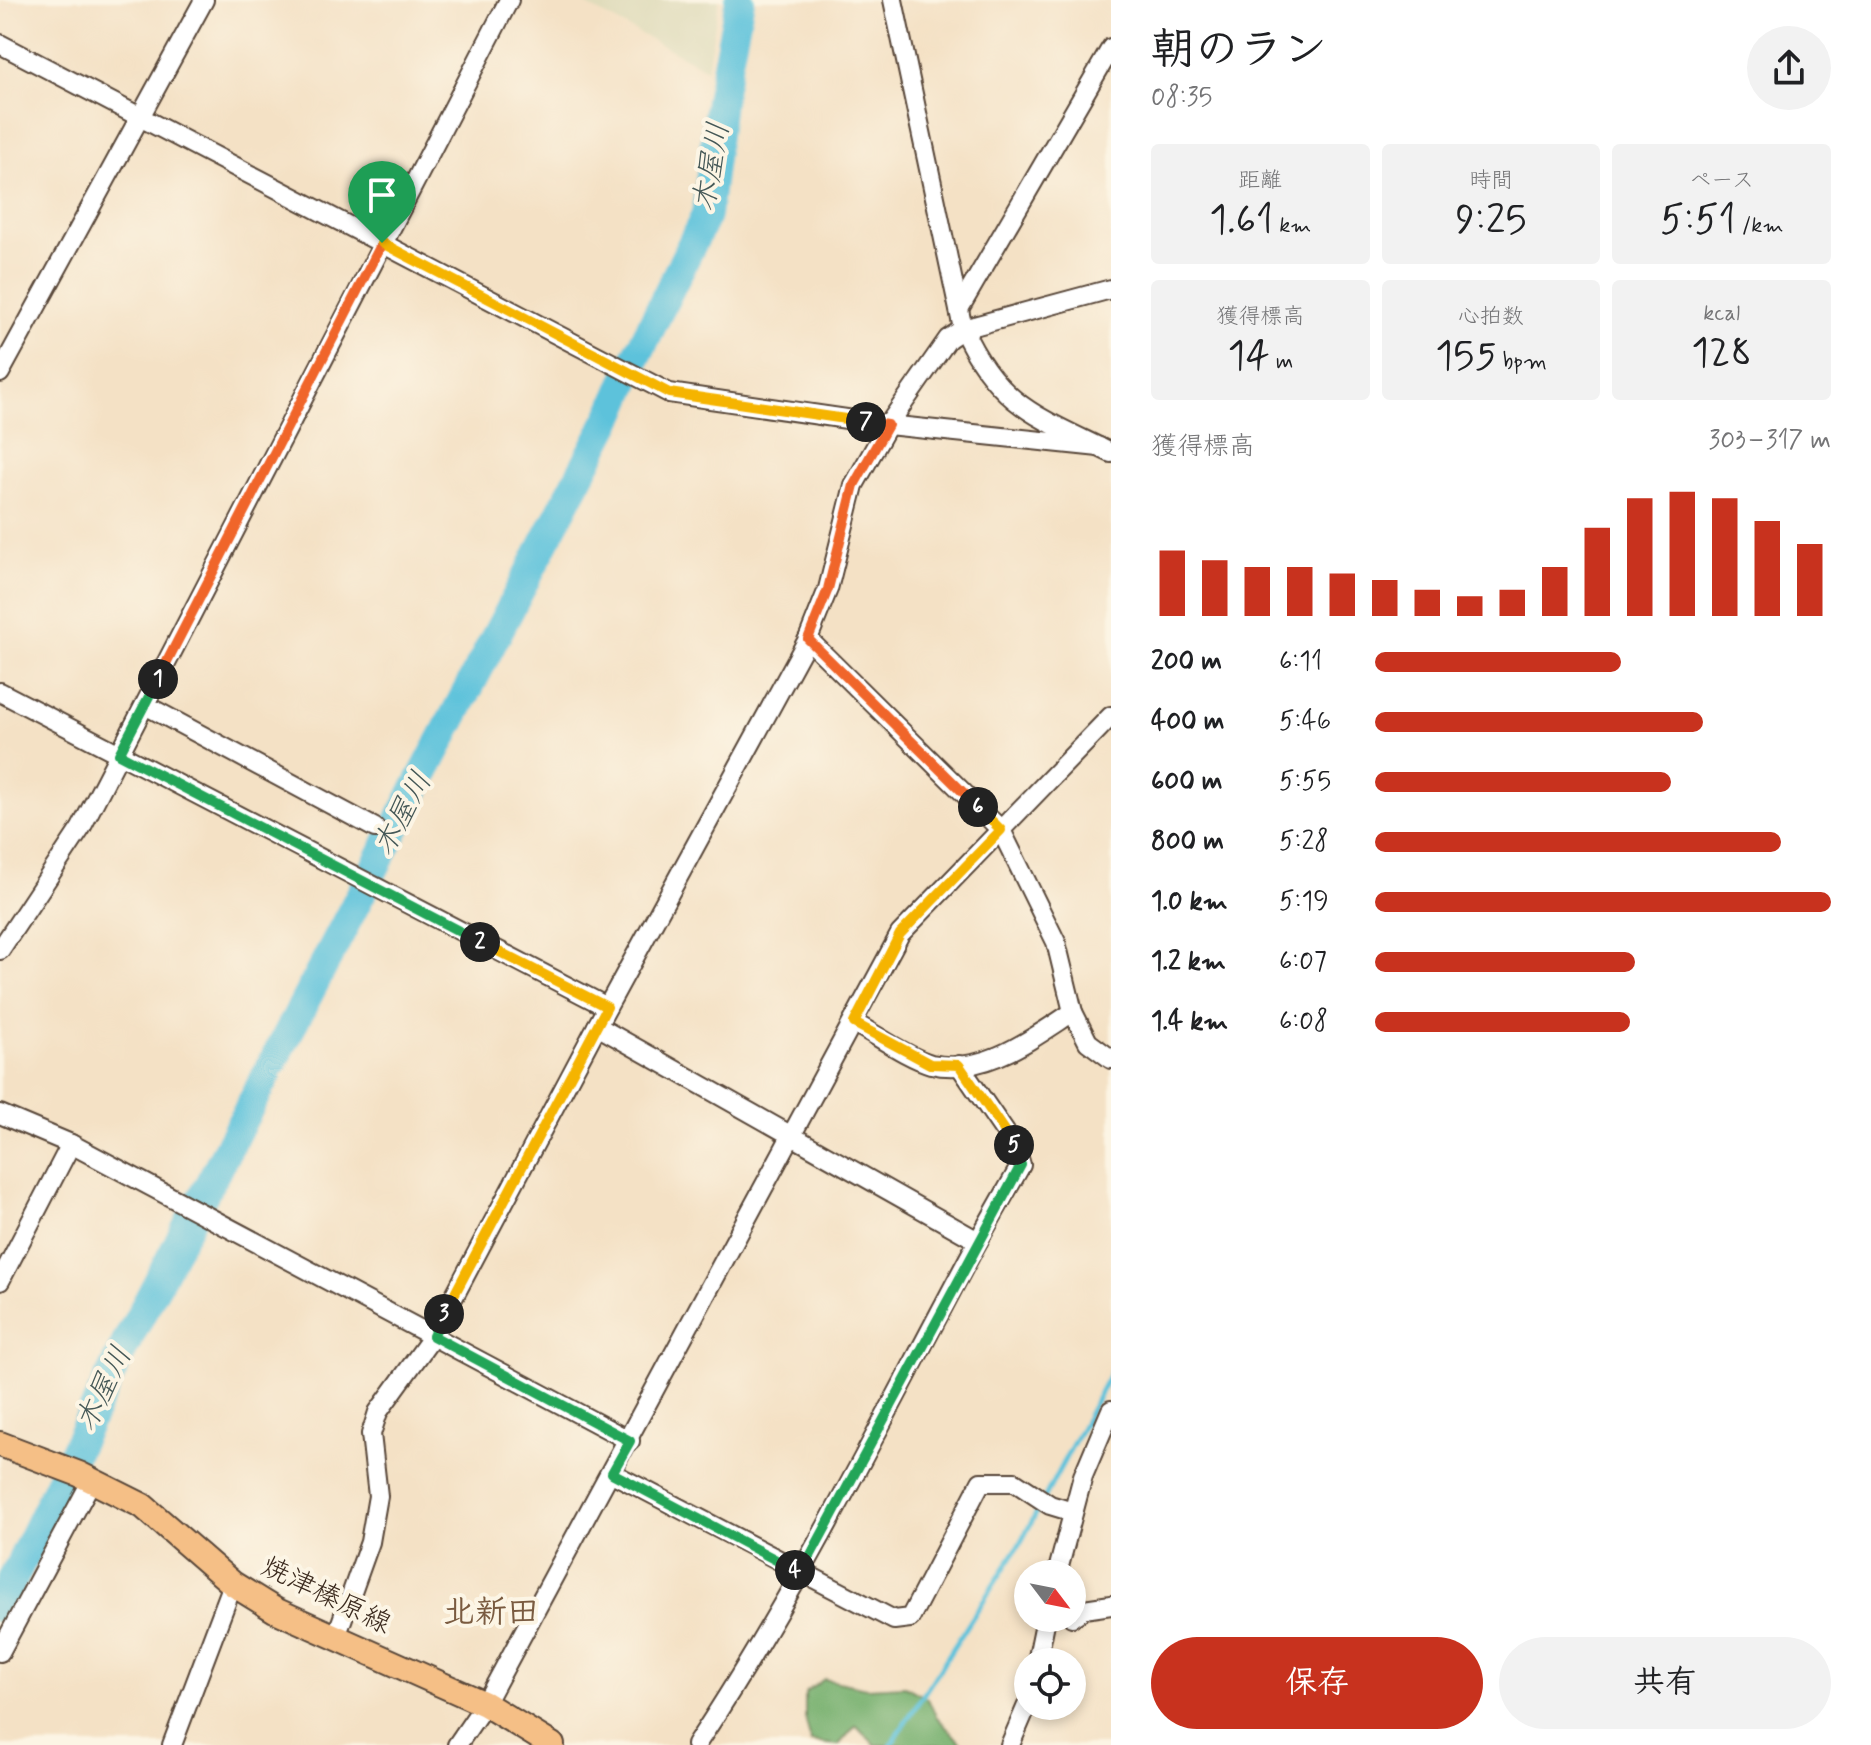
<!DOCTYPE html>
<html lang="ja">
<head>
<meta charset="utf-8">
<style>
  :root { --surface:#fff; --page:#f2f2f2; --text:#202124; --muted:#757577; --accent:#c8321e }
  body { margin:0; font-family:Mynerve,"Klee One",sans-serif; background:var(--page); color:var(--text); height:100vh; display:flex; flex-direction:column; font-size:30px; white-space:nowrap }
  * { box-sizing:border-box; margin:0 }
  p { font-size:26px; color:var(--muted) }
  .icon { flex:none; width:44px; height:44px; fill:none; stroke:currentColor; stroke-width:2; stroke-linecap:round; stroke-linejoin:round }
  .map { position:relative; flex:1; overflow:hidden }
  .details { display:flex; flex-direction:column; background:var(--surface); width:760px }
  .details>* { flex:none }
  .needle { width:52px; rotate:122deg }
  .controls { position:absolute; left:1014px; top:1560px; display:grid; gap:16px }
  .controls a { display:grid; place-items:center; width:72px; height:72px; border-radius:50%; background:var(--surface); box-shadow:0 4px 12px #0003; font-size:40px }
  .pin { position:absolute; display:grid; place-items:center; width:68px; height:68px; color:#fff; margin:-82px -34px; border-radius:50% 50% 50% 0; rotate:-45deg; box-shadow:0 0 8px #0007 }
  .pin .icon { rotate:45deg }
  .km { position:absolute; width:40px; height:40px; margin:-20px; border-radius:50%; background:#222; color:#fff; font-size:22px; line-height:40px; text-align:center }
  .round { display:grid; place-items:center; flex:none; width:84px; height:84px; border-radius:42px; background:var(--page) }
  .headline { display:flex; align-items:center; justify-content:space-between; height:136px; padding:0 40px }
  h1 { font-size:44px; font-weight:600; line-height:60px }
  .figures { display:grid; grid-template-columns:repeat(3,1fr); gap:12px; height:136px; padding:8px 40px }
  .figures div { display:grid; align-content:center; border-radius:8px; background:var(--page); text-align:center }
  .figures b { font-size:40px; font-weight:600 }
  .figures small { font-size:22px; font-weight:400 }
  .figures p { font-size:22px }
  .chart { height:224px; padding:16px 40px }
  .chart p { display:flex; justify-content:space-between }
  .chart svg { width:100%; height:144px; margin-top:8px; stroke:var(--accent); stroke-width:6 }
  .action { display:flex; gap:16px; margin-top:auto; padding:16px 40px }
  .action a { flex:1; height:92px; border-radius:48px; background:var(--accent); color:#fff; font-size:32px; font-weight:600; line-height:92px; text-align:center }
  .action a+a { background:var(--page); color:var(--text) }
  ul { padding:0 40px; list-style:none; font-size:26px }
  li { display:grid; grid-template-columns:128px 96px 1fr; align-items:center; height:60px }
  li i { height:20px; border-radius:10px; background:var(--accent) }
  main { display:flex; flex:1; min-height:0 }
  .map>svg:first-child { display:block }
</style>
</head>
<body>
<main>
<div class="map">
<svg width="1111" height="1745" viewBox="0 0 1111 1745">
  <rect width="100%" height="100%" fill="#fcf5e5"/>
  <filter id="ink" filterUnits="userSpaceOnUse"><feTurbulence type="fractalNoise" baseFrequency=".0125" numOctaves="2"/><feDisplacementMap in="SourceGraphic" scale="16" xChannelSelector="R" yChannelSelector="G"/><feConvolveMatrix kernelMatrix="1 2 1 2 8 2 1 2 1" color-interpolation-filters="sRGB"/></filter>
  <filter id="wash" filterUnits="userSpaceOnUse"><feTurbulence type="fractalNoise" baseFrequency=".006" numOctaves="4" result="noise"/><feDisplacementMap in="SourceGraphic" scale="32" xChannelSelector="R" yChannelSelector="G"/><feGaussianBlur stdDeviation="1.8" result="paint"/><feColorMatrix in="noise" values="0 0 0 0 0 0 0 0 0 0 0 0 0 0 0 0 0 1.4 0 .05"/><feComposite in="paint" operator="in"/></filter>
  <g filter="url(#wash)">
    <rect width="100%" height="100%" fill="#f4e1c5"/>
    <path fill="#e0dcbb" d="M576,0h143l-12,69z"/>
    <path fill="#78b16f" stroke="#5a6e46" stroke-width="2" d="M824,1679l42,9 39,-2 23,13 8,17 27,29h-88l-19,-20 -17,20 -28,-3 -6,-24v-25z"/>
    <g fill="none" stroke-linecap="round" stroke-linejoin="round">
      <path stroke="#5dc2db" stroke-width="5" d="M891,1745l130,-203 90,-170"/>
      <path stroke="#5dc2db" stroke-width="30" d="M0,1606l126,-263 487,-931 21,-50 72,-147 14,-114 20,-101"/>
    </g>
  </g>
  <g filter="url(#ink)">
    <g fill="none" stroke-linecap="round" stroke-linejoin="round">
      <defs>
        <g id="minor">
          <path d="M893,0l70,329c35,77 76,88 148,124"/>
          <path d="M0,44l669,349 219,32 211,22"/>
          <path d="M959,309l152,-261"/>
          <path d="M0,373l204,-373"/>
          <path d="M808,639l193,191 55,112 17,70 15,30 23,17"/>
          <path d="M0,692l607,315"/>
          <path d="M145,705l230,123"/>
          <path d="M0,950l81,-122 428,-828"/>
          <path d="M854,1023c21,11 54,35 77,41 53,12 100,-25 142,-52"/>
          <path d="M597,1026l381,215c-91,169 -176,344 -282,504"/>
          <path d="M959,1065l57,83 5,17 -43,76"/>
          <path d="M0,1114l71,30 559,297"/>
          <path d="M0,1281l71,-137"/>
          <path d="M612,1473l282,147 16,-2 71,-136h34l35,23 23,7"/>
          <path d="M1057,1574l26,-98 28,-66"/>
          <path d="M1072,1617l12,-8 27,-4"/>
          <path d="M336,1637l34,-95 8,-46 -7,-62 7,-22 55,-76 164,-310 211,-387 20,-50 26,-104 34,-60 60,-86 15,-10 148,-40"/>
          <path d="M0,1652l92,-172"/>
          <path d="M1037,1662l9,-44"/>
          <path d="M172,1745l61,-161"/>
          <path d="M457,1745l28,-41 415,-770 211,-218"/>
          <path d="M1010,1745l18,-42"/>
        </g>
        <path id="major" d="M0,1444l79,30 64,32 90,78 42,26 210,94 67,41"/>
      </defs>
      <use href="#minor" stroke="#574537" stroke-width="22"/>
      <use href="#major" stroke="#574537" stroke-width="28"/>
      <use href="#minor" stroke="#fff" stroke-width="18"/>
      <use href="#major" stroke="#f5bf86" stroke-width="24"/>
    </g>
  </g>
  <g fill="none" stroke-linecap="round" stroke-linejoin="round" filter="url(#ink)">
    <defs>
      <path id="split-1" d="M158,679l224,-436"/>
      <path id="split-2" d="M158,679l-39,75 361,188"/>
      <path id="split-3" d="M444,1314l163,-307 -127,-65"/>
      <path id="split-4" d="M444,1314l-11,22 197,105 -18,32 183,97"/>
      <path id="split-5" d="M795,1570l6,3 220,-408 -7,-20"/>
      <path id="split-6" d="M978,807l23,23 -101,104 -46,89 76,41 29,1 55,80"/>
      <path id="split-7" d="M866,422l22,3 -34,60 -26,104 -20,50 170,168"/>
      <path id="split-8" d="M382,243l287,150 197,29"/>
    </defs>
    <use href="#split-1" stroke="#fff" stroke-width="16"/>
    <use href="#split-2" stroke="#fff" stroke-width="16"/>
    <use href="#split-3" stroke="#fff" stroke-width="16"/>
    <use href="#split-4" stroke="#fff" stroke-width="16"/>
    <use href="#split-5" stroke="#fff" stroke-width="16"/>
    <use href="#split-6" stroke="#fff" stroke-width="16"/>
    <use href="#split-7" stroke="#fff" stroke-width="16"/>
    <use href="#split-8" stroke="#fff" stroke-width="16"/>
    <use href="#split-1" stroke="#f0652b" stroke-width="10"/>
    <use href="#split-2" stroke="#22a559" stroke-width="10"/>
    <use href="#split-3" stroke="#f5b400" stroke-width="10"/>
    <use href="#split-4" stroke="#22a559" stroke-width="10"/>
    <use href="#split-5" stroke="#22a559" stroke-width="10"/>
    <use href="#split-6" stroke="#f5b400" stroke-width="10"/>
    <use href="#split-7" stroke="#f0652b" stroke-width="10"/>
    <use href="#split-8" stroke="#f5b400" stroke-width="10"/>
  </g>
  <g text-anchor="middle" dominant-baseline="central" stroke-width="8" stroke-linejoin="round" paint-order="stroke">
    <g font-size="28" fill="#3b2a1e" stroke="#fcf5e5">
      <text transform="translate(326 1596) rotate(26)">焼津榛原線</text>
    </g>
    <g font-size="30" font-style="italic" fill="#455857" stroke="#fcf5e5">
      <text transform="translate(712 167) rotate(-80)">木屋川</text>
      <text transform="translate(403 814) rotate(-62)">木屋川</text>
      <text transform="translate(104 1389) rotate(-64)">木屋川</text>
    </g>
    <g font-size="32" font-weight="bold" fill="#7a5b40" stroke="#fcf5e5">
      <text x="491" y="1613">北新田</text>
    </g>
  </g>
</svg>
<div class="controls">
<a><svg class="needle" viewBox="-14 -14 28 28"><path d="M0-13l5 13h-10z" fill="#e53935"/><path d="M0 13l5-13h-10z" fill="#757577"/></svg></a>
<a><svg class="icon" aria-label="locate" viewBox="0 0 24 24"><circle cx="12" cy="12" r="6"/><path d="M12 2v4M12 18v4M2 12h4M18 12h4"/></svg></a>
</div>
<div class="pin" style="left:382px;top:243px;background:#1e9e55"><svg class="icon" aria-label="arrive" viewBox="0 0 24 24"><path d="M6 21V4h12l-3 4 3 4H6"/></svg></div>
<b class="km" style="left:158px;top:679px">1</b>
<b class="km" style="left:480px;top:942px">2</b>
<b class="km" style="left:444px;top:1314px">3</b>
<b class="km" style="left:795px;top:1570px">4</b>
<b class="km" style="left:1014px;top:1145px">5</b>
<b class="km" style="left:978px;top:807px">6</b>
<b class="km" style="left:866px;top:422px">7</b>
</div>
<section class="details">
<div class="headline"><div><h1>朝のラン</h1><p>08:35</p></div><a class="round"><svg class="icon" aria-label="share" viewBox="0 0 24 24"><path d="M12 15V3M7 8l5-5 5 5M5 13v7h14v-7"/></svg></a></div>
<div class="figures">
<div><p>距離</p><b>1.61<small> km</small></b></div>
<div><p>時間</p><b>9:25</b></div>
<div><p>ペース</p><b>5:51<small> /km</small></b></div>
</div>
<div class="figures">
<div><p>獲得標高</p><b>14<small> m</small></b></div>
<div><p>心拍数</p><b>155<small> bpm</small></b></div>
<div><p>kcal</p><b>128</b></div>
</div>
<div class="chart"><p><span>獲得標高</span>303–317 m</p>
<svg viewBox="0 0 160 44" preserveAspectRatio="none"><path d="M5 44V24M15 44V27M25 44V29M35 44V29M45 44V31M55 44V33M65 44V36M75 44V38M85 44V36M95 44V29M105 44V17M115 44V8M125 44V6M135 44V8M145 44V15M155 44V22"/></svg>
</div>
<ul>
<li><b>200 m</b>6:11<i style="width:54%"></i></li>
<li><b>400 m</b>5:46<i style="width:72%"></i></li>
<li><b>600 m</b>5:55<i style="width:65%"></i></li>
<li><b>800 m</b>5:28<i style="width:89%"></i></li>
<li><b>1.0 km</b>5:19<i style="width:100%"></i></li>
<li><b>1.2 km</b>6:07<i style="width:57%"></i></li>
<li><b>1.4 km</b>6:08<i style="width:56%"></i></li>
</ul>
<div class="action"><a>保存</a><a>共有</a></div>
</section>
</main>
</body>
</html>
